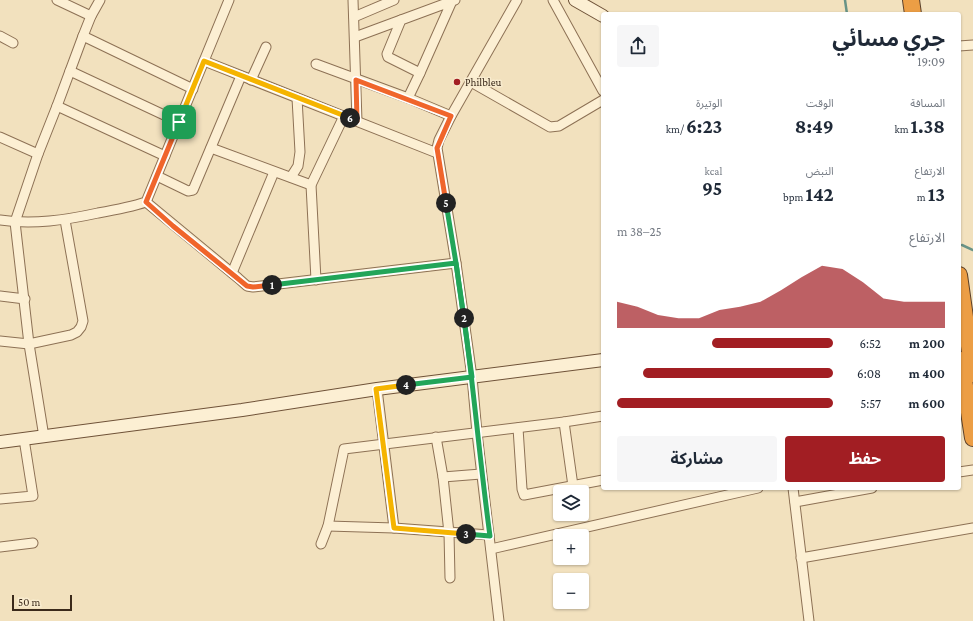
<!DOCTYPE html>
<html lang="ar">
<head>
<meta charset="utf-8">
<style>
  :root { --surface:#fff; --page:#f6f6f7; --text:#1f2937; --muted:#747a83; --accent:#a21e23 }
  body { margin:0; font-family:"Crimson Pro","Noto Sans Arabic",serif; background:var(--page); color:var(--text); direction:rtl; height:100vh; display:flex; flex-direction:column; font-size:15px; white-space:nowrap }
  * { box-sizing:border-box; margin:0 }
  p { font-size:13px; color:var(--muted) }
  .icon { flex:none; width:22px; height:22px; fill:none; stroke:currentColor; stroke-width:2; stroke-linecap:round; stroke-linejoin:round }
  .map { position:relative; flex:1; overflow:hidden; direction:ltr }
  .drawer { position:absolute; left:601px; top:12px; width:360px; height:478px; display:flex; flex-direction:column; background:var(--surface); border-radius:4px; box-shadow:0 1px 3px #0004; direction:rtl }
  .drawer>* { flex:none }
  .fabs { position:absolute; left:553px; top:485px; display:grid; gap:8px }
  .fabs a { display:grid; place-items:center; width:36px; height:36px; border-radius:4px; background:var(--surface); box-shadow:0 1px 3px #0004; font-size:20px }
  .scale { position:absolute; left:12px; bottom:10px; width:60px; box-sizing:border-box; padding-left:4px; border:2px solid #3b2a1b; border-top:0; font-size:11px; line-height:14px; white-space:nowrap; color:#3b2a1b; -webkit-text-stroke:3px #f9eccf; paint-order:stroke }
  .pin { position:absolute; display:grid; place-items:center; width:34px; height:34px; color:#fff; margin:-17px; border-radius:8px; box-shadow:0 2px 6px #0006 }
  .km { position:absolute; width:20px; height:20px; margin:-10px; border-radius:50%; background:#222; color:#fff; font-size:11px; line-height:20px; text-align:center }
  .round { display:grid; place-items:center; flex:none; width:42px; height:42px; border-radius:4px; background:var(--page) }
  .overview { display:flex; align-items:center; justify-content:space-between; height:68px; padding:0 16px }
  h1 { font-size:22px; font-weight:700; line-height:30px }
  .metrics { display:grid; grid-template-columns:repeat(3,1fr); gap:6px; height:68px; padding:4px 16px }
  .metrics div { display:grid; align-content:center }
  .metrics b { font-size:20px; font-weight:700 }
  .metrics small { font-size:11px; font-weight:400 }
  .metrics p { font-size:11px }
  .chart { height:112px; padding:8px 16px }
  .chart p { display:flex; justify-content:space-between }
  .chart svg { width:100%; height:72px; margin-top:4px; fill:var(--accent); opacity:.7 }
  .cta { display:flex; gap:8px; margin-top:auto; padding:8px 16px }
  .cta a { flex:1; height:46px; border-radius:4px; background:var(--accent); color:#fff; font-size:16px; font-weight:700; line-height:46px; text-align:center }
  .cta a+a { background:var(--page); color:var(--text) }
  ul { padding:0 16px; list-style:none; font-size:13px }
  li { display:grid; grid-template-columns:64px 48px 1fr; align-items:center; height:30px }
  li i { height:10px; border-radius:5px; background:var(--accent) }
  .map>svg:first-child { display:block }
</style>
</head>
<body>
<div class="map">
<svg width="973" height="621" viewBox="0 0 973 621">
  <rect width="100%" height="100%" fill="#f2e1be"/>
  <g fill="none" stroke-linecap="round" stroke-linejoin="round">
    <g stroke="#689387" stroke-width="2.5">
      <path d="M845,0l2,14"/>
      <path d="M962,245l11,5"/>
    </g>
    <defs>
      <g id="street">
        <path d="M57,0l34,16"/>
        <path d="M353,0l4,121"/>
        <path d="M553,0l50,91"/>
        <path d="M452,1l-32,72 -32,-16 -1,-3 14,-34 54,-20"/>
        <path d="M354,17l40,-17"/>
        <path d="M0,36l13,7"/>
        <path d="M83,36l110,53"/>
        <path d="M355,37l46,-17"/>
        <path d="M959,46l14,-1"/>
        <path d="M204,61l233,92"/>
        <path d="M316,64l92,34 12,-25"/>
        <path d="M70,71l109,51"/>
        <path d="M251,80l15,-33"/>
        <path d="M471,82l79,45 9,-1 44,-26"/>
        <path d="M408,98l43,18"/>
        <path d="M57,106l108,50"/>
        <path d="M0,137l38,17"/>
        <path d="M211,148l100,37"/>
        <path d="M157,176l31,15 5,-1 48,-114"/>
        <path d="M291,177l7,-11 2,-14 -3,-54"/>
        <path d="M146,202l92,76 9,8 6,1 203,-24"/>
        <path d="M0,220c33,5 66,0 98,-7 17,-3 33,-6 48,-11l83,-202"/>
        <path d="M232,273l42,-101"/>
        <path d="M316,280l-5,-95 33,-69"/>
        <path d="M0,296l25,3"/>
        <path d="M0,341l29,3 42,-9 6,-3 4,-5 2,-6 -18,-101"/>
        <path d="M377,389l17,139"/>
        <path d="M564,422l9,64"/>
        <path d="M518,428l4,61 2,6 79,-15"/>
        <path d="M44,437l-15,-93 -14,-122 23,-68 19,-48 26,-70 8,-20 9,-16"/>
        <path d="M436,437l7,40 6,56 1,45"/>
        <path d="M959,472l14,-2"/>
        <path d="M443,477l38,-3"/>
        <path d="M793,488l16,133"/>
        <path d="M0,499l33,-3 -9,-57"/>
        <path d="M795,502l77,-14"/>
        <path d="M328,526l66,2 95,7"/>
        <path d="M321,544l7,-18 16,-77 220,-27 39,-6"/>
        <path d="M0,547l33,-4"/>
        <path d="M491,549l267,-61"/>
        <path d="M801,558l172,-30"/>
        <path d="M499,621l-22,-188 -5,-56 -16,-114 -19,-115 2,-8 12,-24 66,-116"/>
      </g>
      <g id="secondary">
        <path d="M575,0l28,16"/>
        <path d="M0,442l242,-32 135,-21 226,-29"/>
      </g>
      <g id="highway">
        <path d="M911,0l2,14"/>
        <path d="M959,275l14,99"/>
        <path d="M961,360l12,78"/>
      </g>
    </defs>
    <use href="#street" stroke="#8d7155" stroke-width="11"/>
    <use href="#secondary" stroke="#6f5238" stroke-width="14"/>
    <use href="#highway" stroke="#5a3f2a" stroke-width="18"/>
    <use href="#street" stroke="#fcefd3" stroke-width="9"/>
    <use href="#secondary" stroke="#fcefd3" stroke-width="12"/>
    <use href="#highway" stroke="#ec9e45" stroke-width="16"/>
  </g>
  <g fill="none" stroke-linecap="round" stroke-linejoin="round">
    <defs>
      <path id="split-1" d="M179,122l-33,80 27,24 74,60 6,1 19,-2"/>
      <path id="split-2" d="M272,285l184,-22 8,55"/>
      <path id="split-3" d="M464,318c10,73 16,145 26,218l-24,-2"/>
      <path id="split-4" d="M406,385l-30,4 18,139 72,6"/>
      <path id="split-5" d="M406,385l66,-8 -16,-114 -10,-60"/>
      <path id="split-6" d="M350,118l7,3 -1,-41 95,36 -14,32 9,55"/>
      <path id="split-7" d="M179,122l25,-61 146,57"/>
    </defs>
    <use href="#split-1" stroke="#fff" stroke-width="8"/>
    <use href="#split-2" stroke="#fff" stroke-width="8"/>
    <use href="#split-3" stroke="#fff" stroke-width="8"/>
    <use href="#split-4" stroke="#fff" stroke-width="8"/>
    <use href="#split-5" stroke="#fff" stroke-width="8"/>
    <use href="#split-6" stroke="#fff" stroke-width="8"/>
    <use href="#split-7" stroke="#fff" stroke-width="8"/>
    <use href="#split-1" stroke="#f0652b" stroke-width="5"/>
    <use href="#split-2" stroke="#22a559" stroke-width="5"/>
    <use href="#split-3" stroke="#22a559" stroke-width="5"/>
    <use href="#split-4" stroke="#f5b400" stroke-width="5"/>
    <use href="#split-5" stroke="#22a559" stroke-width="5"/>
    <use href="#split-6" stroke="#f0652b" stroke-width="5"/>
    <use href="#split-7" stroke="#f5b400" stroke-width="5"/>
  </g>
  <circle fill="#a21e23" stroke="#f9eccf" stroke-width="1.5" cx="457" cy="82" r="4"/>
  <g text-anchor="middle" dominant-baseline="central" stroke-width="3" stroke-linejoin="round" paint-order="stroke">
    <g font-size="11" fill="#3b2a1b" stroke="#f9eccf" text-anchor="start">
      <text x="465" y="82">Philbleu</text>
    </g>
  </g>
</svg>
<div class="fabs">
<a><svg class="icon" aria-label="layers" viewBox="0 0 24 24"><path d="M12 4l9 5-9 5-9-5zM3 14l9 5 9-5"/></svg></a>
<a>+</a>
<a>−</a>
</div>
<div class="scale">50 m</div>
<div class="pin" style="left:179px;top:122px;background:#1e9e55"><svg class="icon" aria-label="arrive" viewBox="0 0 24 24"><path d="M6 21V4h12l-3 4 3 4H6"/></svg></div>
<b class="km" style="left:272px;top:285px">1</b>
<b class="km" style="left:464px;top:318px">2</b>
<b class="km" style="left:466px;top:534px">3</b>
<b class="km" style="left:406px;top:385px">4</b>
<b class="km" style="left:446px;top:203px">5</b>
<b class="km" style="left:350px;top:118px">6</b>
<section class="drawer">
<div class="overview"><div><h1>جري مسائي</h1><p>19:09</p></div><a class="round"><svg class="icon" aria-label="share" viewBox="0 0 24 24"><path d="M12 15V3M7 8l5-5 5 5M5 13v7h14v-7"/></svg></a></div>
<div class="metrics">
<div><p>المسافة</p><b>1.38<small> km</small></b></div>
<div><p>الوقت</p><b>8:49</b></div>
<div><p>الوتيرة</p><b>6:23<small> /km</small></b></div>
</div>
<div class="metrics">
<div><p>الارتفاع</p><b>13<small> m</small></b></div>
<div><p>النبض</p><b>142<small> bpm</small></b></div>
<div><p>kcal</p><b>95</b></div>
</div>
<div class="chart"><p><span>الارتفاع</span>25–38 m</p>
<svg viewBox="0 0 160 44" preserveAspectRatio="none"><path d="M0 44V28L10 31L20 36L30 38L40 38L50 33L60 31L70 28L80 21L90 13L100 6L110 8L120 16L130 26L140 28L150 28L160 28V44z"/></svg>
</div>
<ul>
<li><b>200 m</b>6:52<i style="width:56%"></i></li>
<li><b>400 m</b>6:08<i style="width:88%"></i></li>
<li><b>600 m</b>5:57<i style="width:100%"></i></li>
</ul>
<div class="cta"><a>حفظ</a><a>مشاركة</a></div>
</section>
</div>
</body>
</html>
